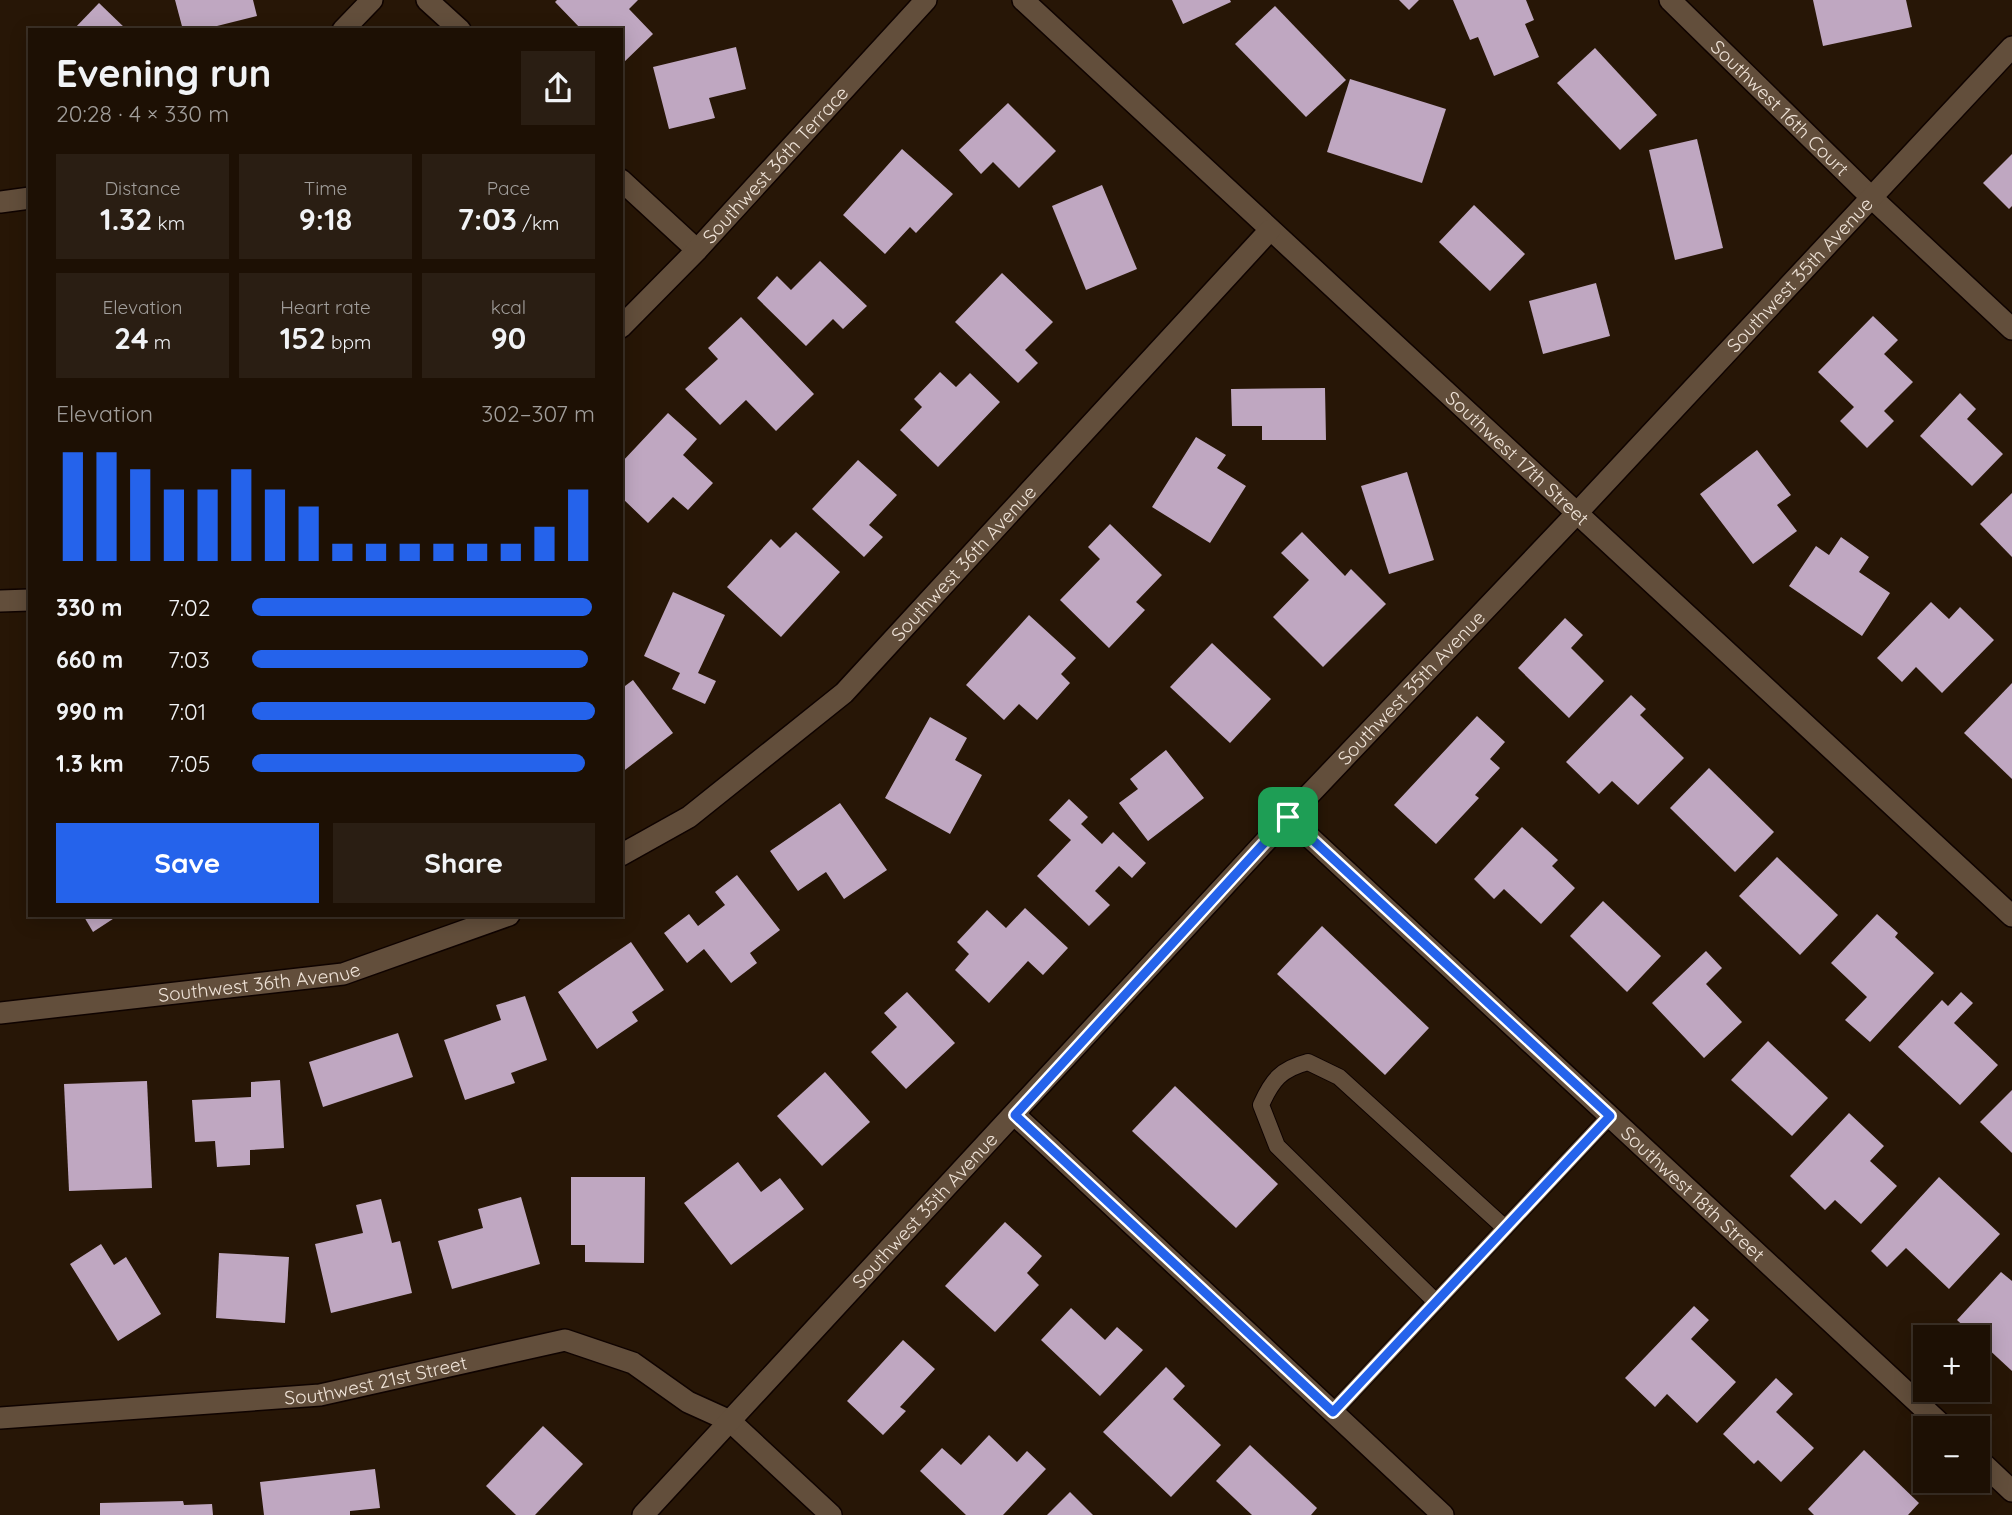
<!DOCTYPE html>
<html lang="en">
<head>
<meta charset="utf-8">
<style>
  :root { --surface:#1d1004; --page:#2a1e13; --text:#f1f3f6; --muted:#a09d9a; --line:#3b3026; --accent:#2563eb }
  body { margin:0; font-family:Quicksand,sans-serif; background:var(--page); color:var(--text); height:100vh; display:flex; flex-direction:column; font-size:26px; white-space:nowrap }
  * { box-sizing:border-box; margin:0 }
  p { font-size:23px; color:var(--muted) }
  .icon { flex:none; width:38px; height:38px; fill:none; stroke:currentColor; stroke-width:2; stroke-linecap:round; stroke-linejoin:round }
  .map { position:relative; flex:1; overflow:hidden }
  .drawer { position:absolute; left:28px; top:28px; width:595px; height:889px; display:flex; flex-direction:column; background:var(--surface); border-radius:0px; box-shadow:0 4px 18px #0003,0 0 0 2px var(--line) }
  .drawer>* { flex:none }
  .fabs { position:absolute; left:1913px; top:1325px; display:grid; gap:14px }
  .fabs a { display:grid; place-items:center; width:77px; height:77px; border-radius:0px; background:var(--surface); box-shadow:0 4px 18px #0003,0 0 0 2px var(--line); font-size:35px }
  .pin { position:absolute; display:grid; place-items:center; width:60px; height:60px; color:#fff; margin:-30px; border-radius:14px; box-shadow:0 4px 10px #0006 }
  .round { display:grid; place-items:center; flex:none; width:74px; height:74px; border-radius:0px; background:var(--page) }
  .head { display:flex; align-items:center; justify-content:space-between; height:119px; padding:0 28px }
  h1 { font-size:38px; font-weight:800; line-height:52px }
  .stats { display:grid; grid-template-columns:repeat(3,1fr); gap:10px; height:119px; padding:7px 28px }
  .stats div { display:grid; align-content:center; border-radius:0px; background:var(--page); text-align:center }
  .stats b { font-size:30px; font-weight:800 }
  .stats small { font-size:19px; font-weight:400 }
  .stats p { font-size:19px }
  .chart { height:196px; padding:14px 28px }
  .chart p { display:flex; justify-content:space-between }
  .chart svg { width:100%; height:126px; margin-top:7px; stroke:var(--accent); stroke-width:6 }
  .action { display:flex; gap:14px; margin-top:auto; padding:14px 28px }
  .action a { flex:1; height:80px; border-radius:0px; background:var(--accent); color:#fff; font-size:28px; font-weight:800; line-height:80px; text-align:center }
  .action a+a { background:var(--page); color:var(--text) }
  ul { padding:0 28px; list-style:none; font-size:23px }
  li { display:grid; grid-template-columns:112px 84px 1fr; align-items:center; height:52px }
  li i { height:18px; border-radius:9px; background:var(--accent) }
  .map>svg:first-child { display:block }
</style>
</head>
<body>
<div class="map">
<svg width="2012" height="1515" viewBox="0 0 2012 1515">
  <rect width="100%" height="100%" fill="#271606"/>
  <g fill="#bfa7c1">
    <path d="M175,0h78l4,16 -56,14h-18z"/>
    <path d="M557,0h81l-9,9 24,25 -32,31v-35h-39l-27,-28z"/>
    <path d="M1172,0h58l1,2 -48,22z"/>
    <path d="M1399,0h20l-10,10z"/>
    <path d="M1453,0h73l8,20 -9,4 14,33 -45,19 -16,-39 -8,3z"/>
    <path d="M1813,0h93l6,27 -89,19z"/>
    <path d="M99,3l28,27h-54z"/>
    <path d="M1275,6l71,74 -40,37 -71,-73z"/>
    <path d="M736,47l10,42 -37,9 6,20 -46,11 -16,-62z"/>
    <path d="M1595,48l62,67 -37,35 -63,-67z"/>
    <path d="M1350,79l96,30 -24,74 -95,-31z"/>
    <path d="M1008,103l48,48 -37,37 -26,-26 -12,12 -22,-24z"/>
    <path d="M1697,139l26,109 -48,12 -26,-110z"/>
    <path d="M902,149l51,45 -37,39 -6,-6 -25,27 -42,-39z"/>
    <path d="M2012,154v52l-3,3 -26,-26z"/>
    <path d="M1102,185l35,84 -51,21 -34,-84z"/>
    <path d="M1474,205l51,49 -35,37 -51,-49z"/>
    <path d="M820,261l47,45 -24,23 -10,-10 -27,27 -49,-48 20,-22 14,14z"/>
    <path d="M1002,273l51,49 -28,28 13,13 -20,20 -63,-61z"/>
    <path d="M1596,283l14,53 -67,18 -14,-53z"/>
    <path d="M1873,316l25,24 -14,14 29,28 -29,29 10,10 -27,27 -27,-27 14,-14 -36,-35z"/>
    <path d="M741,317l73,77 -38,37 -30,-31 -26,25 -35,-36 33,-30 -10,-11z"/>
    <path d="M940,372l16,15 14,-14 30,29 -62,65 -38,-37 22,-23 -8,-8z"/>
    <path d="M1325,388l1,52h-64v-14h-30l-1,-37z"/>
    <path d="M1960,393l16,16 -9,10 36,35 -31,32 -52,-50z"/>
    <path d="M668,413l29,26 -14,16 30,28 -25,27 -15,-13 -25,26 -27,-26v-34z"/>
    <path d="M1196,437l30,18 -9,13 29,18 -36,57 -58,-36z"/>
    <path d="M1757,450l34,45 -14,10 20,26 -44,33 -53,-70z"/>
    <path d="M858,460l39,35 -28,30 14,12 -19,20 -52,-48z"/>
    <path d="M1407,472l27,88 -45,14 -28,-88z"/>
    <path d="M2012,493v64l-32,-33z"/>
    <path d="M1110,524l52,51 -26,27 9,8 -36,38 -49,-48 40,-41 -12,-12z"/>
    <path d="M796,532l44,40 -59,65 -54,-50 44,-48 9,9z"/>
    <path d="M1302,532l43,44 6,-7 35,35 -63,63 -50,-50 36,-37 -28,-27z"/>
    <path d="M1841,537l28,20 -10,15 31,21 -28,43 -73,-50 27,-40 13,9z"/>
    <path d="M673,592l52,23 -27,58 18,8 -11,23 -33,-15 8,-16 -36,-17z"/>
    <path d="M1931,602l18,17 11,-12 34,33 -52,53 -26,-26 -14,15 -25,-24z"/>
    <path d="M1029,615l47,43 -15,16 9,9 -33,37 -18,-16 -15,16 -38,-35z"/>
    <path d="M1565,618l18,17 -12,13 33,33 -35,37 -51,-50z"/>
    <path d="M1212,643l59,56 -41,44 -60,-56z"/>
    <path d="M633,680l40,53 -52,40v-84z"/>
    <path d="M2012,683v96l-48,-46z"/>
    <path d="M1631,695l15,14 -6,6 44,43 -46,47 -26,-24 -13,13 -33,-32z"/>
    <path d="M1477,716l28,26 -15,17 10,9 -25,27 4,3 -43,46 -42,-39z"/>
    <path d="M930,717l37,21 -12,22 27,15 -32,59 -65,-36z"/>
    <path d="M1166,750l38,48 -56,43 -29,-38 19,-14 -8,-10z"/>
    <path d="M1709,768l65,64 -39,40 -65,-64z"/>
    <path d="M1069,799l19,18 -7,7 21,20 11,-12 33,31 -14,15 -13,-12 -24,25 15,14 -21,21 -52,-50 34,-36 -22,-20z"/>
    <path d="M840,803l47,67 -43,29 -18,-27 -28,19 -28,-40z"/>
    <path d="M1522,827l36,33 -6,6 23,22 -34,36 -37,-35 -10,10 -20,-20z"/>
    <path d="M1777,857l61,58 -38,40 -61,-59z"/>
    <path d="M737,875l43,55 -30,23 7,10 -26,20 -27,-34 -17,14 -23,-30 25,-19 9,12 27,-21 -10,-13z"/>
    <path d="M1603,901l58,55 -34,36 -57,-56z"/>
    <path d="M1025,908l43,40 -25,27 -15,-14 -39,42 -34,-33 14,-16 -12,-12 30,-32 19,18z"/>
    <path d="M1877,914l21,19 -3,4 39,36 -64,69 -25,-22 22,-23 -36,-34z"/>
    <path d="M83,915h36l-26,17z"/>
    <path d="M1322,926l107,102 -44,47 -108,-101z"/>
    <path d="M631,942l33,48 -32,22 6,9 -41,28 -39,-57z"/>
    <path d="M1706,951l16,17 -16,16 36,38 -38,36 -52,-55z"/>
    <path d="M907,992l48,51 -49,46 -35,-37 26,-25 -13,-14z"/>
    <path d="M1961,992l12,11 -19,20 44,42 -38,40 -62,-58 44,-47 6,6z"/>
    <path d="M525,996l22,64 -36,13 4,10 -50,17 -21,-60 57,-20 -5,-15z"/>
    <path d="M398,1033l15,44 -90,30 -14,-45z"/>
    <path d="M1768,1041l60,57 -36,38 -61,-56z"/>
    <path d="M825,1072l45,50 -48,44 -45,-50z"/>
    <path d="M280,1080l4,68 -34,2v15l-33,2 -2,-26 -20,1 -3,-42 59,-3v-15z"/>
    <path d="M147,1081l5,107 -83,3 -5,-107z"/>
    <path d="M1175,1086l103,98 -42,44 -104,-97z"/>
    <path d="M2012,1090v63l-32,-31z"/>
    <path d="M1849,1113l35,33 -14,15 27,25 -36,38 -26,-24 -10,10 -35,-34z"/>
    <path d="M738,1162l23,30 19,-14 24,31 -73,56 -47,-62z"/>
    <path d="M571,1177h74l-1,86 -59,-1v-17h-14z"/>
    <path d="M1939,1177l61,57 -51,55 -43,-41 -19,19 -16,-16z"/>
    <path d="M521,1197l19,67 -88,25 -14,-48 45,-13 -5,-19z"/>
    <path d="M381,1199l11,44 8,-2 12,52 -81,20 -16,-69 48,-11 -7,-28z"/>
    <path d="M1005,1222l37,34 -15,17 12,12 -44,47 -50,-46z"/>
    <path d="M101,1244l13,21 12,-8 35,57 -43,27 -48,-77z"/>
    <path d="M219,1253l70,4 -4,66 -69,-5z"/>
    <path d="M2001,1272l11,9v90l-55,-51z"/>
    <path d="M1694,1306l15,14 -18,19 45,43 -39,41 -30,-29 -12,13 -30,-29z"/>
    <path d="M1071,1308l34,32 12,-13 26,23 -43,46 -59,-56z"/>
    <path d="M903,1340l32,29 -35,38 6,4 -23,24 -36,-34z"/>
    <path d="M1166,1367l19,19 -12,13 48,46 -50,52 -68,-65z"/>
    <path d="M1776,1378l17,16 -17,18 38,36 -33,34 -23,-22 -4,4 -31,-30z"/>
    <path d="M543,1426l40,38 -48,51h-19l-30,-29z"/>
    <path d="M989,1435l28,27 10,-11 19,18 -43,46h-37l-46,-44 22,-23 19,17z"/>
    <path d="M1250,1445l67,63 -6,7h-59l-36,-34z"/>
    <path d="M1864,1450l55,53 -11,12h-94l-6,-6z"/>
    <path d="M375,1469l5,39 -30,3v4h-86l-4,-33z"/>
    <path d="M1070,1492l23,23h-46z"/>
    <path d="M183,1501l1,4 28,-1 1,11h-113v-12z"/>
  </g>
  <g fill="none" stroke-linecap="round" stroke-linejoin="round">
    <defs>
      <g id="service">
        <path d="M1436,1302l69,-74"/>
        <path d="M1333,1412l103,-110 -159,-156 -16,-41c11,-25 20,-36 47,-43l31,15 166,151 105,-112"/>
      </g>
      <g id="minor">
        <path d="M427,0l33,30"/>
        <path id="s1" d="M1023,0l989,916"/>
        <path id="s2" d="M1670,0l202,198 140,131"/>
        <path d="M343,30l29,-30"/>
        <path d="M621,180l76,70"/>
        <path d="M0,202l30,-4"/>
        <path id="s3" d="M621,327l76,-77 229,-250"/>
        <path d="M0,601l30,-1"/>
        <path id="s4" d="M1288,817l657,611"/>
        <path id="s5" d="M621,855l68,-38 155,-124 426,-463"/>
        <path id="s6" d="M0,1013l343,-39 166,-59"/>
        <path d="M1015,1115l428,400"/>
        <path id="s7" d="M0,1418l320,-23 245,-55 68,23 55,39 42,19 101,94"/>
        <path d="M1978,1459l34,32"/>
        <path id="s8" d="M643,1515l645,-698 289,-304 435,-466"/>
      </g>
    </defs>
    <use href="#service" stroke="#0f0300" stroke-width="18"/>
    <use href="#minor" stroke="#0f0300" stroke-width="24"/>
    <use href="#service" stroke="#624e3b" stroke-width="16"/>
    <use href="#minor" stroke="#624e3b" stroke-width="21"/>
  </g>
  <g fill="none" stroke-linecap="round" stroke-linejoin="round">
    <defs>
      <path id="route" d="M1288,817l322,299 -277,296 -318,-297z"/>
    </defs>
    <use href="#route" stroke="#fff" stroke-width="14"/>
    <use href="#route" stroke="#2563eb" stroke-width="9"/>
  </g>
  <g text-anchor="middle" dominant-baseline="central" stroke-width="7" stroke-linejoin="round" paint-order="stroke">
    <g font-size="19" fill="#efe3d8" stroke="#0b0501">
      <text stroke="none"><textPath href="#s2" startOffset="154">Southwest 16th Court</textPath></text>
      <text stroke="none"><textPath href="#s3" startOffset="224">Southwest 36th Terrace</textPath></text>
      <text stroke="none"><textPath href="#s8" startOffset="1696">Southwest 35th Avenue</textPath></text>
      <text stroke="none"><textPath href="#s1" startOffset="674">Southwest 17th Street</textPath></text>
      <text stroke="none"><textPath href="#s5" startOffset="453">Southwest 36th Avenue</textPath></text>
      <text stroke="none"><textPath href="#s8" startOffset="1129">Southwest 35th Avenue</textPath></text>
      <text stroke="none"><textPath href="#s6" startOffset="261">Southwest 36th Avenue</textPath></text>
      <text stroke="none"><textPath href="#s4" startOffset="553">Southwest 18th Street</textPath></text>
      <text stroke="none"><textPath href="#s8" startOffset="415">Southwest 35th Avenue</textPath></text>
      <text stroke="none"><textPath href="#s7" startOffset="378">Southwest 21st Street</textPath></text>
    </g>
  </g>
</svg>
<div class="fabs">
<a>+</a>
<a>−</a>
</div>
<div class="pin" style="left:1288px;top:817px;background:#1e9e55"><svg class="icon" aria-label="arrive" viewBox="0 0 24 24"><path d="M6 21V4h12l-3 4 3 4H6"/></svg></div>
<section class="drawer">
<div class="head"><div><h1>Evening run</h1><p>20:28 · 4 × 330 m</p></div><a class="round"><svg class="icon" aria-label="share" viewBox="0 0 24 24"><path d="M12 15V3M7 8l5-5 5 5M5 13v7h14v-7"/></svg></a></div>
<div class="stats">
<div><p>Distance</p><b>1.32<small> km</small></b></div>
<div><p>Time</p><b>9:18</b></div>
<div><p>Pace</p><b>7:03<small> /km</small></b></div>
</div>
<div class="stats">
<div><p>Elevation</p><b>24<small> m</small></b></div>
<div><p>Heart rate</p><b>152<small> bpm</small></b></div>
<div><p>kcal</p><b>90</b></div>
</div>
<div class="chart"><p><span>Elevation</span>302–307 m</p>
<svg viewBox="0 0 160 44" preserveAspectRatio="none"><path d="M5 44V6M15 44V6M25 44V12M35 44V19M45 44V19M55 44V12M65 44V19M75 44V25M85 44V38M95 44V38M105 44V38M115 44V38M125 44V38M135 44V38M145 44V32M155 44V19"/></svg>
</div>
<ul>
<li><b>330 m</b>7:02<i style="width:99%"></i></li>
<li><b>660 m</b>7:03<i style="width:98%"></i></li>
<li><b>990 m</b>7:01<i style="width:100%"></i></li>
<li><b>1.3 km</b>7:05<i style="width:97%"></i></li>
</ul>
<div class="action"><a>Save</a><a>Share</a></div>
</section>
</div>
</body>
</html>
